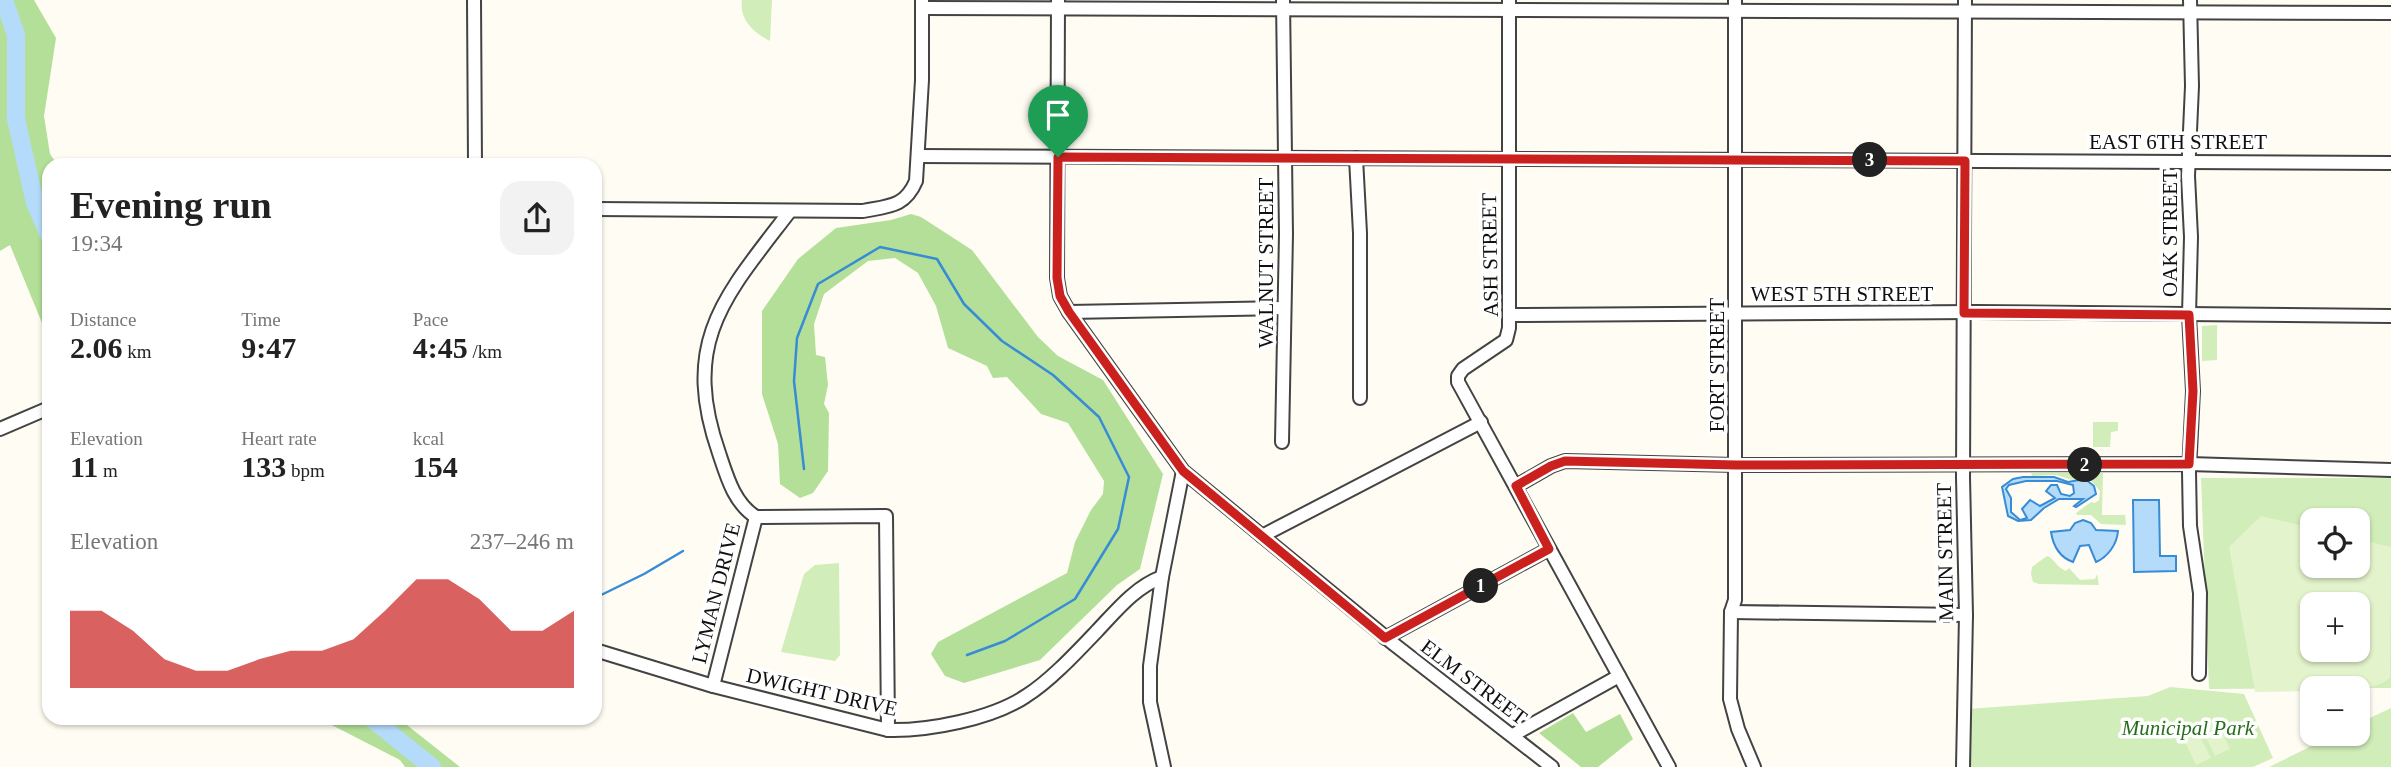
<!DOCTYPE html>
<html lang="en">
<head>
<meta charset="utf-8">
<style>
  :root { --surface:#fff; --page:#f2f2f2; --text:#222; --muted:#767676; --accent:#ca211f }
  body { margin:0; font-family:Georgia,serif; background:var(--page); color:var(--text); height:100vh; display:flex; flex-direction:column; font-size:26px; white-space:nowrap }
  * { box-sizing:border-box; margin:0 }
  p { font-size:23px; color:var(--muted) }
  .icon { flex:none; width:38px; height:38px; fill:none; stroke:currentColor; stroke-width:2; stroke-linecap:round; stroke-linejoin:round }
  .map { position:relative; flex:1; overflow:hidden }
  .side { position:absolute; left:42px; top:158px; width:560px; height:567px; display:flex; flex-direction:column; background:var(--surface); border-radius:21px; box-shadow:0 2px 5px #0004 }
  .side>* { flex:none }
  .tools { position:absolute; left:2300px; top:508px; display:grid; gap:14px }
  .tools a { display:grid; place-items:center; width:70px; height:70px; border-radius:14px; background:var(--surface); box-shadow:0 2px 5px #0004; font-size:35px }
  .pin { position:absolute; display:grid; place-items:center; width:60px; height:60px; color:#fff; margin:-72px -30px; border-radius:50% 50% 50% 0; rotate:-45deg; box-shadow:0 0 7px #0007 }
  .pin .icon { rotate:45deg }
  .km { position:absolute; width:35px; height:35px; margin:-18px; border-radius:50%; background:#222; color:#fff; font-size:19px; line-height:35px; text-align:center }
  .round { display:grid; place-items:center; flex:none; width:74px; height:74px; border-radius:21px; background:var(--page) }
  .overview { display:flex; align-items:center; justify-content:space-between; height:119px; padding:0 28px }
  h1 { font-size:38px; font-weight:700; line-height:52px }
  .figures { display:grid; grid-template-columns:repeat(3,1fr); gap:10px; height:119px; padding:7px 28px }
  .figures div { display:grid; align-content:center }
  .figures b { font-size:30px; font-weight:700 }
  .figures small { font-size:19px; font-weight:400 }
  .figures p { font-size:19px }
  .chart { height:196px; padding:14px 28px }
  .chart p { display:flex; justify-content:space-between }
  .chart svg { width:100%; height:126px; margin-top:7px; fill:var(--accent); opacity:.7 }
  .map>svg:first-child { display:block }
</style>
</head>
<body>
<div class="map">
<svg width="2391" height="767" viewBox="0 0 2391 767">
  <rect width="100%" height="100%" fill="#fffdf3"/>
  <g fill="#d1edb9" fill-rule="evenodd">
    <path d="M742,0h30l-2,41c-17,-8 -31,-22 -28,-41z"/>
    <path d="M2217,325v35l-15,1v-35z"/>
    <path d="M2093,422h25v9l-7,1 -1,15h-17z"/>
    <path d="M2031,473h72l-1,42h23l1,10 -25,-1 -10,-9h-14l-1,-2 15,-11 4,1 4,-3 1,-9 -12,-14 -16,3 -16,-5 -24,1z"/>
    <path d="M2201,478h190v210l-182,1zM2312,520h45v45h-45zM2312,604h45v45h-45z"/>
    <path d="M2047,556c6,1 10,12 19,15l3,-3 11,12 15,-1 2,-5 2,11 -60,-1 -6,-2 -2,-8 1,-7z"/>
    <path d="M839,563l1,92 -5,6 -54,-9 23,-78 11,-9z"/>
    <path d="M2170,687l74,7 29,64 -20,9h-282l-4,-58 181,-13z"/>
    <path d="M2391,708v59h-122l69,-34h19v-9z"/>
  </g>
  <g fill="#b3df98">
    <path d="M0,0h34l22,38 -12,78 6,38 7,10h-8v176l-39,-95 -10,6z"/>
    <path d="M911,214l10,3 51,33 66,87 20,19 45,24 60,94 -23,95 -23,16 -77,75 -76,23 -19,-7 -14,-22 7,-12 129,-69 8,-31 16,-32 12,-16 1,-13 -36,-58 -27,-9 -34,-37 -14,1 -6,-12 -39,-18 -12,-42 -18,-33 -23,-15 -27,3 -44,33 -10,30 2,31 9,2 3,28 -4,19 5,9 -1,58 -15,22 -13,5 -20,-14 -2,-40 -16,-50v-83l36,-52 38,-31 55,-8z"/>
    <path d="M1573,713l13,19 34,-18 13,25 -35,28h-17l-42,-34z"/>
    <path d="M318,718h80l62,49h-55l-5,-7z"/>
  </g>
  <g fill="#e3f3cc" fill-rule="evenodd">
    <path d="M2261,516l51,12v37h45v-26l34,8 -1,131c-23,17 -50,10 -78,10v3l-57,1 -26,-145zM2312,604h45v45h-45z"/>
    <path d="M2215,718l15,31 -15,7 -15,-31z"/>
    <path d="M2195,727l16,31 -15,7 -15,-31z"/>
  </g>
  <g fill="#b4dcfa" stroke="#378cd5" stroke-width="2" fill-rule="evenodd">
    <path d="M2023,477h31l14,5 17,-3 9,7 2,8 -20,13 -2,-1 9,-7h-24l-15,9 -13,12 -13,1 -10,-5 -6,-29 11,-8zM2026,481h31l16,4 1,8 -4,3 -9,-2 -4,-9h-6l-5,6 9,7 -15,8 -10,-6 -8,9 5,9 -7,2 -9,-8v-14l-5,-9 3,-4z"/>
    <path d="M2133,500h26l1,56h16v15l-42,1z"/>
    <path d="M2083,520l8,3 5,7 22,1c-1,13 -10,26 -22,31l-7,-17 -9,1 -7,16c-14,-5 -20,-17 -22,-30l19,-2 5,-7z"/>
  </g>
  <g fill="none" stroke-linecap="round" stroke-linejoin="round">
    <g stroke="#378cd5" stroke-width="2.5">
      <path d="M804,469l-10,-88 3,-43 21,-54 62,-37 57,12 27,45 38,37 51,34 46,42 30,60 -11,52 -43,70 -70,42 -38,14"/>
      <path d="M595,598l49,-24 39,-23"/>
    </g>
    <g stroke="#b4dcfa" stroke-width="18">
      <path d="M4,0l12,35v84l19,84 14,32"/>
      <path d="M371,718l61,49"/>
    </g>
    <defs>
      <g id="minor">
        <path d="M474,0l1,164"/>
        <path d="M1058,0l-1,278 3,18 9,16 114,159 212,174 157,122"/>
        <path d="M1509,0v328l-3,12 -43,29 -5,7v6l211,385"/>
        <path d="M1735,0v600l-4,12 -1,87 8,30 16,38"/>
        <path d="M2190,0l2,86 -4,90 3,61 -2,78 4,76 -4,81 1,54 10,67 -1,81"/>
        <path d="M923,8l1468,5"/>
        <path d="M918,156l1473,7"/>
        <path d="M1356,158l4,75v165"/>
        <path d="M595,209l268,2c26,-5 42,-4 53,-30l6,-101v-80"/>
        <path d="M1069,312l215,-4"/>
        <path d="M1509,315l467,-3 415,4"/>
        <path d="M0,429l49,-21"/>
        <path d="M1282,442l4,-208 -3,-234"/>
        <path d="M1516,486l35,-20 14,-5 171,4 453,-1 202,6"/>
        <path d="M756,517c-22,-14 -29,-40 -37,-64 -39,-112 6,-157 71,-242"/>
        <path d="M756,517l130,-1 2,214"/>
        <path d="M1262,536l219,-114"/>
        <path d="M1731,612l235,3"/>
        <path d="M1385,638l164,-89"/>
        <path d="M595,650l118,36 175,44c40,1 104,-11 138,-34 24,-15 51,-44 71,-65 19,-20 38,-44 65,-54"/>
        <path d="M713,686l43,-169"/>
        <path d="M1513,735l106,-59"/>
        <path d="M1164,767l-14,-65v-36l12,-89 21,-106"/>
        <path d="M1963,767l3,-152 -3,-138 2,-477"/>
      </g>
    </defs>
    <use href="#minor" stroke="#434343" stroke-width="16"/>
    <use href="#minor" stroke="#fff" stroke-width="12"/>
  </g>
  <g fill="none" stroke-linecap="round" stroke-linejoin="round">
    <defs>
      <path id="route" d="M1058,157l907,4 -1,152 225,2 4,76 -4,73 -453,1 -171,-4 -14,5 -35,20 33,63 -164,89 -202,-167 -114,-159 -9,-16 -3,-18z"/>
    </defs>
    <use href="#route" stroke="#fff" stroke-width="14"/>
    <use href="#route" stroke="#ca211f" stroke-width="9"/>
  </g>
  <g text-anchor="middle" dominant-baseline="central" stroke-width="7" stroke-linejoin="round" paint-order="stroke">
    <g font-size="21" fill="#101010" stroke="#fff">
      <text x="2178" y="142">EAST 6TH STREET</text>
      <text transform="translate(2170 233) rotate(-90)">OAK STREET</text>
      <text transform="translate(1490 255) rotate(-91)">ASH STREET</text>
      <text transform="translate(1266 263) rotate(-90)">WALNUT STREET</text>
      <text x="1842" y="294">WEST 5TH STREET</text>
      <text transform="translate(1717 365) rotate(-90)">FORT STREET</text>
      <text transform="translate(1945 552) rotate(-91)">MAIN STREET</text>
      <text transform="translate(716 593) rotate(-76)">LYMAN DRIVE</text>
      <text transform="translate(1474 682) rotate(37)">ELM STREET</text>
      <text transform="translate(822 692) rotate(13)">DWIGHT DRIVE</text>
    </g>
    <g font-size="21" font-style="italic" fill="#276d1b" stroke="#fff">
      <text x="2188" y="728">Municipal Park</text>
    </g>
  </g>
</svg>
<div class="tools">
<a><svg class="icon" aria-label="locate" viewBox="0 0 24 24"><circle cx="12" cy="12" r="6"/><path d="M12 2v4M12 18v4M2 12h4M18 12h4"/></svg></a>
<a>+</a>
<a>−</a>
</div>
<div class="pin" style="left:1058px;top:157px;background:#1e9e55"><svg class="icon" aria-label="arrive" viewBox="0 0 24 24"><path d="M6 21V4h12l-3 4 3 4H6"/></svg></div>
<b class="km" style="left:1481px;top:586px">1</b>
<b class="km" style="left:2085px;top:465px">2</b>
<b class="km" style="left:1870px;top:160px">3</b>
<section class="side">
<div class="overview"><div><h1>Evening run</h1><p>19:34</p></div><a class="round"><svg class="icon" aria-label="share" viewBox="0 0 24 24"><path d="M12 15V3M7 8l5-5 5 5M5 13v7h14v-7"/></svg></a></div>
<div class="figures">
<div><p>Distance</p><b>2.06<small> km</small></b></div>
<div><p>Time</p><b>9:47</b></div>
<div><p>Pace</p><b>4:45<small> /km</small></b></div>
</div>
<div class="figures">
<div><p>Elevation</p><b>11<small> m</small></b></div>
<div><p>Heart rate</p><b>133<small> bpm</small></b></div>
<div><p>kcal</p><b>154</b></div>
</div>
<div class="chart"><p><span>Elevation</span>237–246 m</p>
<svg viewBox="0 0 160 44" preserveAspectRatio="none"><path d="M0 44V17L10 17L20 24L30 34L40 38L50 38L60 34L70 31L80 31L90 27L100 17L110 6L120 6L130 13L140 24L150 24L160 17V44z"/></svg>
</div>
</section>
</div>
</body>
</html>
